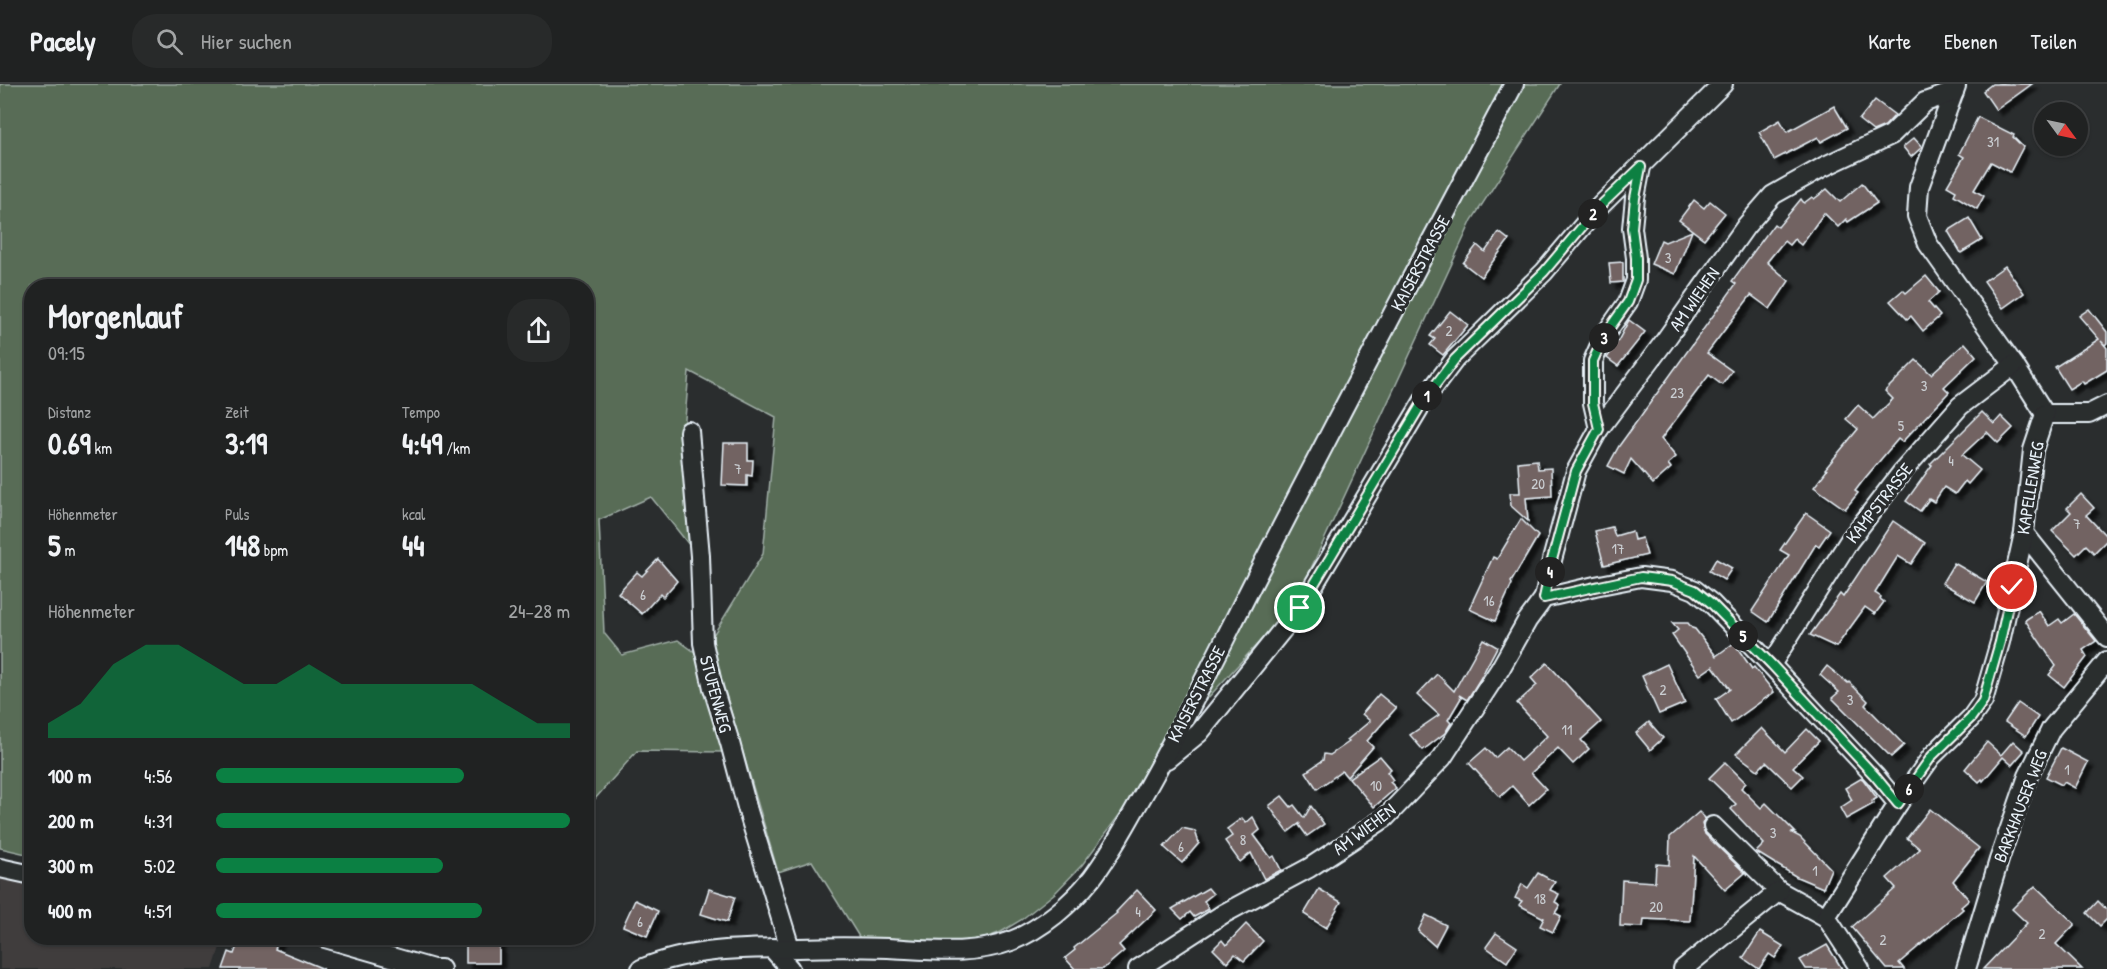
<!DOCTYPE html>
<html lang="de">
<head>
<meta charset="utf-8">
<style>
  :root { --surface:#202222; --page:#282a2a; --text:#f1f3f6; --muted:#a2a4a5; --line:#3d3f40; --accent:#0b8043 }
  body { margin:0; font-family:"Patrick Hand",sans-serif; background:var(--page); color:var(--text); height:100vh; display:flex; flex-direction:column; font-size:22px; white-space:nowrap }
  * { box-sizing:border-box; margin:0 }
  p { font-size:20px; color:var(--muted) }
  .icon { flex:none; width:33px; height:33px; fill:none; stroke:currentColor; stroke-width:2; stroke-linecap:round; stroke-linejoin:round }
  .map { position:relative; flex:1; overflow:hidden }
  .details { position:absolute; left:24px; top:195px; width:570px; height:666px; display:flex; flex-direction:column; background:var(--surface); border-radius:24px; box-shadow:0 2px 4px #0004,0 0 0 2px var(--line) }
  .details>* { flex:none }
  .needle { width:39px; rotate:123deg }
  .controls { position:absolute; left:2034px; top:18px; display:grid; gap:12px }
  .controls a { display:grid; place-items:center; width:54px; height:54px; border-radius:50%; background:var(--surface); box-shadow:0 2px 4px #0004,0 0 0 2px var(--line); font-size:30px }
  .pin { position:absolute; display:grid; place-items:center; width:51px; height:51px; color:#fff; margin:-26px; border:3px solid #fff; border-radius:50%; box-shadow:0 2px 6px #0007 }
  .km { position:absolute; width:30px; height:30px; margin:-15px; border-radius:50%; background:#222; color:#fff; font-size:16px; line-height:30px; text-align:center }
  .round { display:grid; place-items:center; flex:none; width:63px; height:63px; border-radius:24px; background:var(--page) }
  .headline { display:flex; align-items:center; justify-content:space-between; height:102px; padding:0 24px }
  h1 { font-size:33px; font-weight:800; line-height:45px }
  .figures { display:grid; grid-template-columns:repeat(3,1fr); gap:9px; height:102px; padding:6px 24px }
  .figures div { display:grid; align-content:center }
  .figures b { font-size:30px; font-weight:800 }
  .figures small { font-size:16px; font-weight:400 }
  .figures p { font-size:16px }
  .chart { height:168px; padding:12px 24px }
  .chart p { display:flex; justify-content:space-between }
  .chart svg { width:100%; height:108px; margin-top:6px; fill:var(--accent); opacity:.7 }
  ul { padding:0 24px; list-style:none; font-size:20px }
  li { display:grid; grid-template-columns:96px 72px 1fr; align-items:center; height:45px }
  li i { height:15px; border-radius:8px; background:var(--accent) }
  header { display:flex; align-items:center; gap:36px; box-sizing:border-box; height:84px; padding:0 30px; background:var(--surface); border-bottom:2px solid var(--line) }
  header strong { font-size:28px }
  nav { display:flex; gap:33px; margin-inline-start:auto; font-size:21px }
  .search { width:420px; height:54px; background:var(--page); display:flex; align-items:center; gap:15px; box-sizing:border-box; padding:0 21px; border-radius:24px; color:var(--muted); font-size:22px }
  .map>svg:first-child { display:block }
</style>
</head>
<body>
<header>
<strong>Pacely</strong>
<div class="search"><svg class="icon" aria-label="search" viewBox="0 0 24 24"><circle cx="10" cy="10" r="6"/><path d="M15 15l6 6"/></svg>Hier suchen</div>
<nav><a>Karte</a><a>Ebenen</a><a>Teilen</a></nav>
</header>
<div class="map">
<svg width="2107" height="885" viewBox="0 0 2107 885">
  <defs>
    <filter id="shadow"><feDropShadow dx="5.5" dy="5.5" stdDeviation="1.5" flood-color="#0009"/></filter>
  </defs>
  <rect width="100%" height="100%" fill="#2a2d2e"/>
  <filter id="ink" filterUnits="userSpaceOnUse"><feTurbulence type="fractalNoise" baseFrequency=".0167" numOctaves="2"/><feDisplacementMap in="SourceGraphic" scale="12" xChannelSelector="R" yChannelSelector="G"/><feConvolveMatrix kernelMatrix="1 2 1 2 8 2 1 2 1" color-interpolation-filters="sRGB"/></filter>
  <g filter="url(#ink)">
    <path fill="#403d3e" d="M0,789l31,7 1,58h191l-10,31h-213z"/>
    <path fill="#586c56" stroke="#a0aea7" stroke-width="1.5" d="M0,0h1560l-88,136 -177,383 -144,157 -25,46 -44,59 -27,28 -34,27 -20,12 -20,8 -21,2 -99,-2 -49,-79 -34,11 -68,-232 53,-86 13,-137 -87,-46 -5,60 10,120 -43,-54 -52,23 5,113 18,22 56,-15 18,13 26,99 -85,-1 -50,57 -1,-522h-554l-1,560 -5,8 -26,-6z"/>
    <g fill="#726362" stroke="#e8f1f8" stroke-width="1.5" filter="url(#shadow)">
      <path d="M1992,0h40l-36,26 -13,-19z"/>
      <path d="M1875,16l20,15 -10,11 -12,5 -14,-11z"/>
      <path d="M1834,22l13,22 -26,14 -3,-5 -44,23 -15,-28 21,-12 7,12z"/>
      <path d="M1978,33l36,18 -1,2 10,10 -13,25 -19,-10 -17,28 10,6 -7,13 -23,-14 2,-4 -9,-5 17,-29 -5,-3z"/>
      <path d="M1914,54l8,9 -11,10 -8,-10z"/>
      <path d="M1862,99l15,20 -29,19 -2,-3 -8,8 -14,-14 -23,32 -7,-6 -5,6 -5,-4 -17,21 22,19 -19,28 -19,-14 -44,58 25,18 -10,14 -13,-10 -48,64 15,18 -8,7 3,4 -18,16 -22,-25 -7,15 -16,-8 11,-20 117,-162 -4,-3 42,-57 4,3 23,-28 3,4 8,-6 2,2 13,-10 13,13z"/>
      <path d="M1694,116l10,8 6,-7 15,12 -21,26 -25,-19z"/>
      <path d="M1969,134l13,22 -21,13 -13,-22z"/>
      <path d="M1692,147l-17,43 -24,-10 10,-24 4,2z"/>
      <path d="M1499,148l10,8 -28,37 -18,-14 14,-18 8,7z"/>
      <path d="M1623,178v20l-12,1 -2,-20z"/>
      <path d="M2005,182l19,27 -21,15 -19,-27z"/>
      <path d="M1926,192l13,16 -11,10 12,14 -17,15 -12,-15 -4,3 -17,-18 13,-11 3,3z"/>
      <path d="M2089,225l18,23v11l-2,2 -4,-4 6,7v22l-23,14 -2,-3 -13,8 -14,-22 44,-28 -20,-23z"/>
      <path d="M1450,227l18,14 -25,30 -13,-10 5,-6 -5,-3z"/>
      <path d="M1629,236l16,12 -27,34 -11,-8 11,-17z"/>
      <path d="M1965,259l11,13 -32,31 5,5 -47,50 -4,-3 -33,39 -10,13 3,2 -13,16 -31,-22 13,-17 -2,-1 33,-40 -12,-10 12,-14 15,14 20,-20 -8,-8 31,-31 15,14z"/>
      <path d="M1982,328l12,12 7,-8 12,12 -15,15 -11,-11 -25,23 18,15 -12,14 -3,-3 -10,13 -11,-7 -10,15 -5,-3 -9,12 -14,-10 26,-36 -2,-1z"/>
      <path d="M724,359h24v17h5l-1,16 -5,-1v11l-25,-1z"/>
      <path d="M1537,376l1,9 13,-1 1,28 -26,2 2,23 -17,-15 -1,-13h10l-2,-31z"/>
      <path d="M2081,410l13,14 -8,7 21,22v3l-13,13 -8,-8 -10,10 -24,-24 19,-19 -4,-4z"/>
      <path d="M1806,429l24,17 -11,16 -3,-2 -48,78 -16,-11 37,-56 -9,-5z"/>
      <path d="M1521,435l17,17 -27,46 1,2 -17,37 -26,-12 24,-52 4,2z"/>
      <path d="M1893,437l32,22 -14,21 -13,-8 -23,37 6,4 -1,2 4,3 -9,12 -10,-7 -29,40 -26,-12 30,-41 3,3z"/>
      <path d="M1612,443l3,9 17,-5 2,9 8,-2 5,17 -43,10 -9,-34z"/>
      <path d="M658,475l19,22 -14,16 -3,-3 -18,20 -24,-21 19,-21 5,4z"/>
      <path d="M1716,475l16,9 -8,12 -15,-9z"/>
      <path d="M1954,479l33,19 -12,20 -33,-19z"/>
      <path d="M2039,527l10,15 10,-7 3,4 12,-9 22,27 -13,9 4,7 -23,30 -15,-12 7,-9 -31,-46z"/>
      <path d="M1672,539h16l4,5 3,1 21,27 18,-13 18,26 2,-2 20,25 -43,31 -15,-24 14,-10 -17,-23 -13,9 -28,-40 6,-5z"/>
      <path d="M1483,555l14,8 -17,32 -13,21 -8,-5 2,3 -13,22 3,3 -6,10 -22,17 -13,-15 29,-20 -22,-20 20,-21 17,17z"/>
      <path d="M1547,579l54,59 -20,18 8,9 -16,15 -15,-16 -27,25 15,16 -17,16 -17,-19 -12,11 -31,-34 17,-15 9,10 12,-11 13,14 27,-25 -30,-33 20,-18 -6,-7z"/>
      <path d="M1667,580l18,39 -26,11 -17,-38z"/>
      <path d="M1827,582l21,17 1,-1 19,19 -3,4 39,40 -13,12 -59,-59 7,-6 -19,-17z"/>
      <path d="M1379,610l17,14 -29,33 6,6 -26,30 -5,-6 -25,18 -11,-17 17,-12 1,-6 6,1 19,-13 -2,-2 23,-19 -8,-7z"/>
      <path d="M2018,619l20,14 -12,19 -21,-14z"/>
      <path d="M1649,638l14,16 -13,12 -14,-17z"/>
      <path d="M1762,644l23,24 22,-23 12,12 -26,26 10,9 -11,11 -26,-25 -8,8 -22,-16z"/>
      <path d="M2013,657l11,10 -12,14 -9,-8 -20,24 -1,-2 -3,3 -14,-13 22,-27 14,13z"/>
      <path d="M2061,664l27,14 -13,26 -11,-6 -2,3 -16,-8z"/>
      <path d="M1380,672l11,13 -4,3 6,8 -3,2 6,6 -22,19 -25,-29z"/>
      <path d="M1725,678l21,21 -5,5 20,20 5,-5 29,29 -3,1 8,4 31,32 -8,19 -26,-11 -41,-25 8,-8 -33,-35 5,-5 -27,-26z"/>
      <path d="M1862,694l15,20 -5,3 1,3 -27,15 -6,-11 12,-8 -7,-12z"/>
      <path d="M1282,712l9,11 3,-2 10,13 7,-12 13,18 -17,12 -8,-11 1,-2 -12,9 -19,-26z"/>
      <path d="M1930,725l49,39 -26,33 16,19 -8,7 2,2 -64,54 5,6h-17l-35,-42 44,-39 -9,-10 33,-29 -13,-11z"/>
      <path d="M1699,728l6,6 -3,6 3,10 40,39 -20,17 -31,-34 -4,65 -46,-2 -1,8 -23,-1 2,-46 33,2 1,-18 13,1 1,-28z"/>
      <path d="M1253,733l7,13 -6,5 17,23 3,-2 7,14 -17,9 -13,-26 -11,9 -15,-21 7,-5 -5,-7 15,-11 4,5z"/>
      <path d="M1182,744l13,3 4,12 -17,20 -18,-16z"/>
      <path d="M1538,789l17,9 -5,8 9,4 -4,8 5,3 -5,8 6,3 -8,16 -13,-6 4,-8 -25,-13 3,-4 -7,-3 7,-14 6,4z"/>
      <path d="M2035,802l40,38 -19,20 26,25h-99l44,-46 -15,-14z"/>
      <path d="M1208,804l5,6 -9,7 5,8 -15,8 -4,-5 -8,7 -10,-10z"/>
      <path d="M709,805l26,8 -8,25 -26,-8z"/>
      <path d="M1319,805l22,13 -15,26 -22,-14z"/>
      <path d="M1137,806l19,20 -37,35 5,6 -21,18h-28l-10,-11 10,-8 -1,-2 43,-35 -1,-1z"/>
      <path d="M635,816l23,11 -11,25 -24,-10z"/>
      <path d="M2098,817l9,9v9l-7,7 -13,-13z"/>
      <path d="M1426,831l20,10 -11,21 -17,-15z"/>
      <path d="M1246,840l17,17 -19,20 -9,-7 -8,9 -14,-14 9,-9 4,5z"/>
      <path d="M1760,848l23,14 -8,12 -6,-4 -10,15 -16,-11z"/>
      <path d="M1496,849l21,14 -10,15 -21,-15z"/>
      <path d="M240,854h39l-4,11 49,20h-101l6,-17 5,2z"/>
      <rect x="466" y="854" width="33" height="25"/>
      <path d="M1827,861l15,24h-36l-6,-9z"/>
    </g>
    <g fill="none" stroke-linecap="round" stroke-linejoin="round">
      <defs>
        <g id="street">
          <path d="M1956,2l-37,101 -2,29 11,28 86,121 31,49"/>
          <path d="M2045,330h44l18,-9"/>
          <path d="M1599,345l-6,-26v-42l11,-25 24,-34 8,-22v-22l-4,-30 3,-30 6,-31"/>
          <path d="M689,347l11,125 3,87 10,45 17,55 18,68 42,137"/>
          <path d="M2024,449l83,104"/>
          <path d="M1544,514l8,-38 24,-89 23,-42 65,-87 82,-116 27,-31 50,-28 68,-32 34,-33 29,-10"/>
          <path d="M1771,581l78,-124 53,-69 58,-66 54,-41"/>
          <path d="M1167,675l32,-26 101,-125 124,-208 31,-41 89,-87 54,-64 125,-124"/>
          <path d="M1713,742l66,65 47,26 34,52"/>
          <path d="M0,784l32,7"/>
          <path d="M1826,833l72,-113 34,-48 39,-38 12,-17 17,-59 24,-109 9,-83 12,-36"/>
          <path d="M325,854l108,31h8"/>
          <path d="M772,864l18,21"/>
          <path d="M641,885c48,-21 105,-21 157,-21 30,-1 60,-1 90,0 40,2 84,8 123,-7 31,-12 61,-38 81,-63 20,-26 34,-54 51,-83 40,-70 75,-143 111,-214 85,-167 173,-332 260,-497"/>
          <path d="M1138,885l85,-55 86,-46 76,-50 57,-60 58,-89 27,-48 17,-23 51,-12 46,-9 31,4 23,9 16,13 60,62 104,111 23,28"/>
          <path d="M1683,885l96,-78"/>
          <path d="M1966,885l33,-109 29,-84 23,-47 56,-68"/>
        </g>
      </defs>
      <use href="#street" stroke="#e8f1f8" stroke-width="22"/>
      <use href="#street" stroke="#2a2d2e" stroke-width="18"/>
    </g>
  </g>
  <g fill="none" stroke-linecap="round" stroke-linejoin="round" filter="url(#ink)">
    <defs>
      <path id="route" d="M1300,524l124,-208 31,-41 89,-87 54,-64 43,-41 -6,31 -3,30 4,30v22l-8,22 -24,34 -11,25v42l6,26 -23,42 -24,89 -8,38 97,-21 31,4 23,9 16,13 61,62 103,111 23,28 34,-48 39,-38 12,-17 17,-59 12,-55"/>
    </defs>
    <use href="#route" stroke="#fff" stroke-width="12"/>
    <use href="#route" stroke="#0b8043" stroke-width="8"/>
  </g>
  <g text-anchor="middle" dominant-baseline="central" stroke-width="6" stroke-linejoin="round" paint-order="stroke">
    <g font-size="15" fill="#caced2">
      <text x="1993" y="57">31</text>
      <text x="1668" y="173">3</text>
      <text x="1449" y="246">2</text>
      <text x="1924" y="301">3</text>
      <text x="1677" y="308">23</text>
      <text x="1901" y="341">5</text>
      <text x="1951" y="376">4</text>
      <text x="738" y="384">7</text>
      <text x="1538" y="399">20</text>
      <text x="2077" y="439">7</text>
      <text x="1618" y="464">17</text>
      <text x="643" y="510">6</text>
      <text x="1489" y="516">16</text>
      <text x="1663" y="605">2</text>
      <text x="1850" y="615">3</text>
      <text x="1567" y="645">11</text>
      <text x="2067" y="685">1</text>
      <text x="1376" y="701">10</text>
      <text x="1773" y="748">3</text>
      <text x="1243" y="755">8</text>
      <text x="1181" y="762">6</text>
      <text x="1815" y="786">1</text>
      <text x="1540" y="814">18</text>
      <text x="1656" y="822">20</text>
      <text x="1138" y="827">4</text>
      <text x="640" y="837">6</text>
      <text x="2042" y="849">2</text>
      <text x="1883" y="855">2</text>
    </g>
    <g font-size="18" fill="#e8f1f8" stroke="#2a2d2e">
      <text transform="translate(1420 179) rotate(-62)">KAISERSTRASSE</text>
      <text transform="translate(1694 215) rotate(-55)">AM WIEHEN</text>
      <text transform="translate(2030 404) rotate(-81)">KAPELLENWEG</text>
      <text transform="translate(1879 419) rotate(-52)">KAMPSTRASSE</text>
      <text transform="translate(716 610) rotate(75)">STUFENWEG</text>
      <text transform="translate(1196 610) rotate(-63)">KAISERSTRASSE</text>
      <text transform="translate(2020 722) rotate(-69)">BARKHAUSER WEG</text>
      <text transform="translate(1364 745) rotate(-37)">AM WIEHEN</text>
    </g>
  </g>
</svg>
<div class="controls">
<a><svg class="needle" viewBox="-14 -14 28 28"><path d="M0-13l5 13h-10z" fill="#e53935"/><path d="M0 13l5-13h-10z" fill="#a2a4a5"/></svg></a>
</div>
<div class="pin" style="left:1300px;top:524px;background:#1e9e55"><svg class="icon" aria-label="arrive" viewBox="0 0 24 24"><path d="M6 21V4h12l-3 4 3 4H6"/></svg></div>
<div class="pin" style="left:2012px;top:503px;background:#d93025"><svg class="icon" aria-label="check" viewBox="0 0 24 24"><path d="M5 12l5 5 9-10"/></svg></div>
<b class="km" style="left:1427px;top:312px">1</b>
<b class="km" style="left:1593px;top:130px">2</b>
<b class="km" style="left:1604px;top:254px">3</b>
<b class="km" style="left:1550px;top:488px">4</b>
<b class="km" style="left:1743px;top:552px">5</b>
<b class="km" style="left:1909px;top:705px">6</b>
<section class="details">
<div class="headline"><div><h1>Morgenlauf</h1><p>09:15</p></div><a class="round"><svg class="icon" aria-label="share" viewBox="0 0 24 24"><path d="M12 15V3M7 8l5-5 5 5M5 13v7h14v-7"/></svg></a></div>
<div class="figures">
<div><p>Distanz</p><b>0.69<small> km</small></b></div>
<div><p>Zeit</p><b>3:19</b></div>
<div><p>Tempo</p><b>4:49<small> /km</small></b></div>
</div>
<div class="figures">
<div><p>Höhenmeter</p><b>5<small> m</small></b></div>
<div><p>Puls</p><b>148<small> bpm</small></b></div>
<div><p>kcal</p><b>44</b></div>
</div>
<div class="chart"><p><span>Höhenmeter</span>24–28 m</p>
<svg viewBox="0 0 160 44" preserveAspectRatio="none"><path d="M0 44V38L10 30L20 14L30 6L40 6L50 14L60 22L70 22L80 14L90 22L100 22L110 22L120 22L130 22L140 30L150 38L160 38V44z"/></svg>
</div>
<ul>
<li><b>100 m</b>4:56<i style="width:70%"></i></li>
<li><b>200 m</b>4:31<i style="width:100%"></i></li>
<li><b>300 m</b>5:02<i style="width:64%"></i></li>
<li><b>400 m</b>4:51<i style="width:75%"></i></li>
</ul>
</section>
</div>
</body>
</html>
